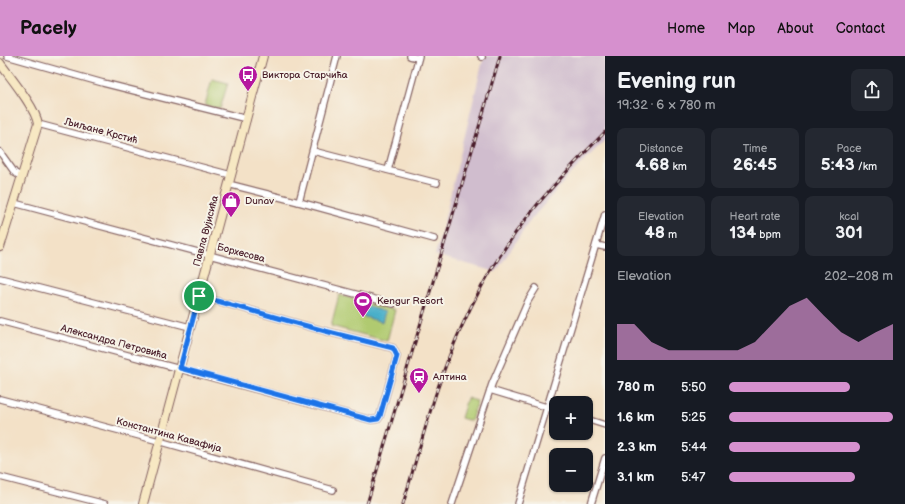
<!DOCTYPE html>
<html lang="en">
<head>
<meta charset="utf-8">
<style>
  :root { --surface:#171b24; --page:#242831; --text:#f1f3f6; --muted:#9ea1a6; --accent:#d690ce }
  body { margin:0; font-family:"Balsamiq Sans",sans-serif; background:var(--page); color:var(--text); height:100vh; display:flex; flex-direction:column; font-size:15px; white-space:nowrap }
  * { box-sizing:border-box; margin:0 }
  p { font-size:13px; color:var(--muted) }
  .icon { flex:none; width:22px; height:22px; fill:none; stroke:currentColor; stroke-width:2; stroke-linecap:round; stroke-linejoin:round }
  .map { position:relative; flex:1; overflow:hidden }
  .panel { display:flex; flex-direction:column; background:var(--surface); width:300px }
  .panel>* { flex:none }
  .controls { position:absolute; left:549px; top:340px; display:grid; gap:8px }
  .controls a { display:grid; place-items:center; width:44px; height:44px; border-radius:8px; background:var(--surface); box-shadow:0 1px 3px #0004; font-size:20px }
  .pin { position:absolute; display:grid; place-items:center; width:34px; height:34px; color:#fff; margin:-17px; border:2px solid #fff; border-radius:50%; box-shadow:0 1px 4px #0007 }
  .round { display:grid; place-items:center; flex:none; width:42px; height:42px; border-radius:8px; background:var(--page) }
  .overview { display:flex; align-items:center; justify-content:space-between; height:68px; padding:0 12px }
  h1 { font-size:22px; font-weight:600; line-height:30px }
  .metrics { display:grid; grid-template-columns:repeat(3,1fr); gap:6px; height:68px; padding:4px 12px }
  .metrics div { display:grid; align-content:center; border-radius:8px; background:var(--page); text-align:center }
  .metrics b { font-size:17px; font-weight:600 }
  .metrics small { font-size:11px; font-weight:400 }
  .metrics p { font-size:11px }
  .chart { height:112px; padding:8px 12px }
  .chart p { display:flex; justify-content:space-between }
  .chart svg { width:100%; height:72px; margin-top:4px; fill:var(--accent); opacity:.7 }
  ul { padding:0 12px; list-style:none; font-size:13px }
  li { display:grid; grid-template-columns:64px 48px 1fr; align-items:center; height:30px }
  li i { height:10px; border-radius:5px; background:var(--accent) }
  header { display:flex; align-items:center; gap:24px; box-sizing:border-box; height:56px; padding:0 20px; background:var(--accent); color:#111 }
  header strong { font-size:19px }
  nav { display:flex; gap:22px; margin-inline-start:auto; font-size:14px }
  main { display:flex; flex:1; min-height:0 }
  .map>svg:first-child { display:block }
</style>
</head>
<body>
<header>
<strong>Pacely</strong>
<nav><a>Home</a><a>Map</a><a>About</a><a>Contact</a></nav>
</header>
<main>
<div class="map">
<svg width="605" height="448" viewBox="0 0 605 448">
  <rect width="100%" height="100%" fill="#f7f3e8"/>
  <filter id="ink" filterUnits="userSpaceOnUse"><feTurbulence type="fractalNoise" baseFrequency=".025" numOctaves="2"/><feDisplacementMap in="SourceGraphic" scale="8" xChannelSelector="R" yChannelSelector="G"/><feConvolveMatrix kernelMatrix="1 2 1 2 8 2 1 2 1" color-interpolation-filters="sRGB"/></filter>
  <filter id="wash" filterUnits="userSpaceOnUse"><feTurbulence type="fractalNoise" baseFrequency=".012" numOctaves="4" result="noise"/><feDisplacementMap in="SourceGraphic" scale="16" xChannelSelector="R" yChannelSelector="G"/><feGaussianBlur stdDeviation="0.9" result="paint"/><feColorMatrix in="noise" values="0 0 0 0 0 0 0 0 0 0 0 0 0 0 0 0 0 1.4 0 .05"/><feComposite in="paint" operator="in"/></filter>
  <g filter="url(#wash)">
    <rect width="100%" height="100%" fill="#f3e1c7"/>
    <path fill="#d0bdce" d="M484,0h121v84l-39,39 -37,43 -33,50 -61,-17 6,-21z"/>
    <g fill="#b0ca6f" stroke="#7d744d">
      <path d="M212,23l16,4 -8,26 -15,-4z"/>
      <path d="M339,239l56,15 -8,31 -56,-15z"/>
      <path d="M467,342l10,3 -6,20 -10,-3z"/>
    </g>
    <path fill="#4aafc9" stroke="#4a677a" d="M364,249l21,7 -3,10 -21,-6z"/>
  </g>
  <g filter="url(#ink)">
    <g fill="none" stroke-linecap="round" stroke-linejoin="round">
      <defs>
        <g id="street">
          <path d="M7,0l96,27 144,36"/>
          <path d="M410,0l8,2"/>
          <path d="M481,0l1,1"/>
          <path d="M38,68l193,51"/>
          <path d="M313,95l124,32"/>
          <path d="M0,96l15,21 7,4"/>
          <path d="M388,114l31,-114"/>
          <path d="M228,128l71,18 135,37"/>
          <path d="M299,146l38,-146"/>
          <path d="M14,147l379,101"/>
          <path d="M596,189l9,2"/>
          <path d="M0,222l190,49"/>
          <path d="M0,265l371,99 7,-1 2,-3 17,-60 -4,-8 -68,-17 -126,-35"/>
          <path d="M490,334l66,20"/>
          <path d="M0,343l155,41 178,50"/>
          <path d="M586,363l19,6"/>
          <path d="M0,421l105,27"/>
          <path d="M452,448l40,-120 36,-83 8,-13"/>
          <path d="M518,448l87,-290"/>
          <path d="M591,448l14,-46"/>
        </g>
        <g id="secondary">
          <path d="M0,7c10,14 36,45 38,61l-38,123"/>
          <path d="M143,448l120,-448"/>
        </g>
      </defs>
      <use href="#street" stroke="#856362" stroke-width="8"/>
      <use href="#secondary" stroke="#856362" stroke-width="10"/>
      <use href="#street" stroke="#fff" stroke-width="5.5"/>
      <use href="#secondary" stroke="#f7e8c3" stroke-width="8"/>
      <defs>
        <g id="rail">
          <path d="M367,448l133,-448"/>
          <path d="M403,448c18,-59 33,-122 59,-178 18,-40 40,-77 67,-111 23,-30 50,-56 76,-83"/>
        </g>
      </defs>
      <use href="#rail" stroke="#4a1f2b" stroke-width="3"/>
      <use href="#rail" stroke="#f7f3e8" stroke-width="1.5" stroke-dasharray="4.5" stroke-linecap="butt"/>
    </g>
  </g>
  <g fill="none" stroke-linecap="round" stroke-linejoin="round" filter="url(#ink)">
    <defs>
      <path id="route" d="M199,240l126,35 68,17 4,8 -17,60 -2,3 -7,1 -191,-52z"/>
    </defs>
    <use href="#route" stroke="#fff" stroke-width="8"/>
    <use href="#route" stroke="#1a73e8" stroke-width="5"/>
  </g>
  <defs>
    <symbol id="bus-pin" viewBox="-11 -11 22 30"><path d="M0 17L-7.5 6A9.5 9.5 0 1 1 7.5 6Z" fill="#b5179e" stroke="#f7f3e8"/><path d="M-5-6H5V4H4V6H2V4H-2V6H-4V4H-5ZM-3.5-4V0h7V-4ZM-3.5 1.2v1.5H-2V1.2ZM2 1.2v1.5H3.5V1.2Z" fill="#fff"/></symbol>
    <symbol id="shop-pin" viewBox="-11 -11 22 30"><path d="M0 17L-7.5 6A9.5 9.5 0 1 1 7.5 6Z" fill="#b5179e" stroke="#f7f3e8"/><path d="M-5-2.5h2.3a2.7 3.5 0 0 1 5.4 0H5L5.5 6h-11ZM-1.5-2.5h3a1.5 2.3 0 0 0-3 0Z" fill="#fff"/></symbol>
    <symbol id="stadium-pin" viewBox="-11 -11 22 30"><path d="M0 17L-7.5 6A9.5 9.5 0 1 1 7.5 6Z" fill="#b5179e" stroke="#f7f3e8"/><path d="M0-5a6.5 5 0 1 0 0 10a6.5 5 0 1 0 0-10ZM-3.5-1.8h7v3.6h-7Z" fill="#fff"/></symbol>
    <symbol id="station-pin" viewBox="-11 -11 22 30"><path d="M0 17L-7.5 6A9.5 9.5 0 1 1 7.5 6Z" fill="#b5179e" stroke="#f7f3e8"/><path d="M-3-6H3Q5-6 5-4V2Q5 4 3 4L4.5 6H3L1.5 4h-3L-3 6H-4.5L-3 4Q-5 4-5 2V-4Q-5-6-3-6ZM-3.5-4v3h7v-3ZM-3.5 1v1.5H-2V1ZM2 1v1.5H3.5V1Z" fill="#fff"/></symbol>
  </defs>
  <g fill-rule="evenodd">
    <use href="#bus-pin" x="237" y="8" width="22" height="30"/>
    <use href="#shop-pin" x="220" y="134" width="22" height="30"/>
    <use href="#stadium-pin" x="352" y="234" width="22" height="30"/>
    <use href="#station-pin" x="408" y="310" width="22" height="30"/>
  </g>
  <g text-anchor="middle" dominant-baseline="central" stroke-width="4" stroke-linejoin="round" paint-order="stroke">
    <g font-size="10" fill="#4a1f2b" stroke="#f7f3e8" text-anchor="start">
      <text x="262" y="19">Виктора Старчића</text>
      <text x="245" y="145">Dunav</text>
      <text x="377" y="245">Kengur Resort</text>
      <text x="433" y="321">Алтина</text>
    </g>
    <g font-size="10" fill="#4a1f2b" stroke="#f7f3e8">
      <text transform="translate(101 75) rotate(15)">Љиљане Крстић</text>
      <text transform="translate(206 175) rotate(-75)">Павла Вујисића</text>
      <text transform="translate(241 197) rotate(15)">Борхесова</text>
      <text transform="translate(114 286) rotate(15)">Александра Петровића</text>
      <text transform="translate(169 379) rotate(15)">Константина Кавафија</text>
    </g>
  </g>
</svg>
<div class="controls">
<a>+</a>
<a>−</a>
</div>
<div class="pin" style="left:199px;top:240px;background:#1e9e55"><svg class="icon" aria-label="arrive" viewBox="0 0 24 24"><path d="M6 21V4h12l-3 4 3 4H6"/></svg></div>
</div>
<section class="panel">
<div class="overview"><div><h1>Evening run</h1><p>19:32 · 6 × 780 m</p></div><a class="round"><svg class="icon" aria-label="share" viewBox="0 0 24 24"><path d="M12 15V3M7 8l5-5 5 5M5 13v7h14v-7"/></svg></a></div>
<div class="metrics">
<div><p>Distance</p><b>4.68<small> km</small></b></div>
<div><p>Time</p><b>26:45</b></div>
<div><p>Pace</p><b>5:43<small> /km</small></b></div>
</div>
<div class="metrics">
<div><p>Elevation</p><b>48<small> m</small></b></div>
<div><p>Heart rate</p><b>134<small> bpm</small></b></div>
<div><p>kcal</p><b>301</b></div>
</div>
<div class="chart"><p><span>Elevation</span>202–208 m</p>
<svg viewBox="0 0 160 44" preserveAspectRatio="none"><path d="M0 44V22L10 22L20 33L30 38L40 38L50 38L60 38L70 38L80 33L90 22L100 11L110 6L120 17L130 27L140 33L150 27L160 22V44z"/></svg>
</div>
<ul>
<li><b>780 m</b>5:50<i style="width:74%"></i></li>
<li><b>1.6 km</b>5:25<i style="width:100%"></i></li>
<li><b>2.3 km</b>5:44<i style="width:80%"></i></li>
<li><b>3.1 km</b>5:47<i style="width:77%"></i></li>
</ul>
</section>
</main>
</body>
</html>
